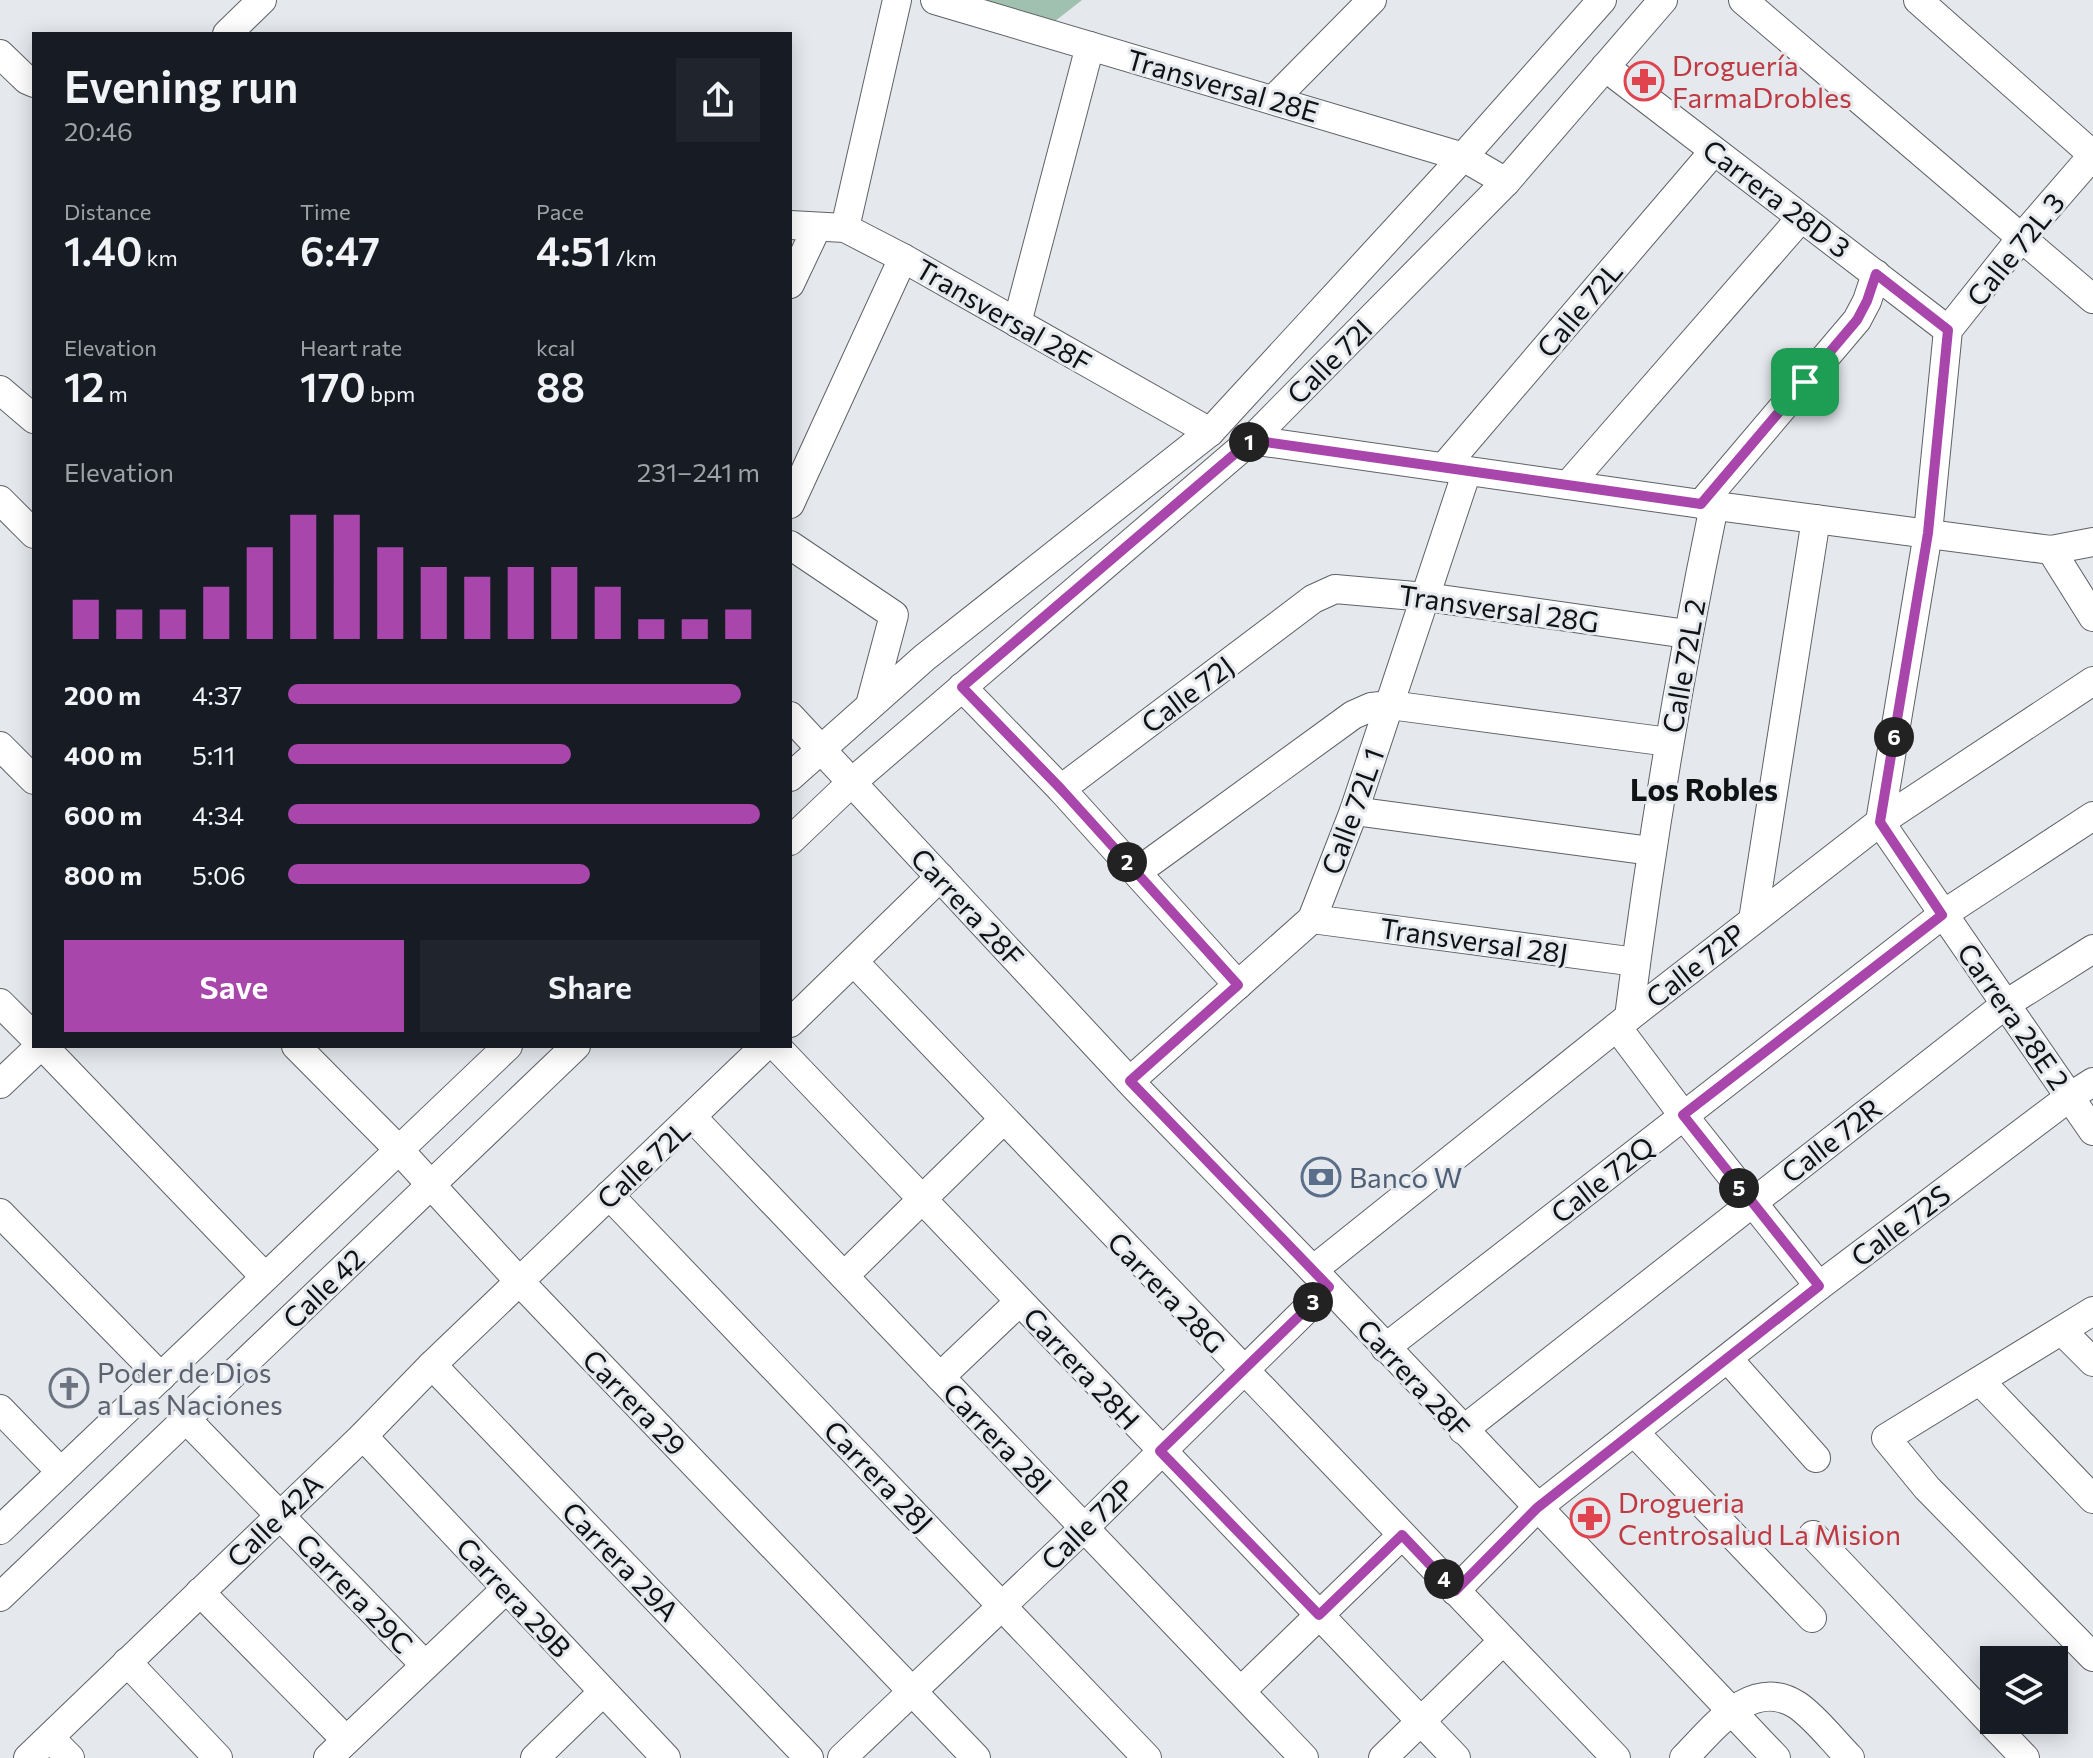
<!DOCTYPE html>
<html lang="en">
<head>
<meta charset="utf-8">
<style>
  :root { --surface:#171b24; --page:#20242c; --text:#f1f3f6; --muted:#9ea1a6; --accent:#a946ac }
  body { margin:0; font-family:Commissioner,sans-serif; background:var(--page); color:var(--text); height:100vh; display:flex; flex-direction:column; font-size:30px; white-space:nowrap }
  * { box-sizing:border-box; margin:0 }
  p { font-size:26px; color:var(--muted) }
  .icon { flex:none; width:44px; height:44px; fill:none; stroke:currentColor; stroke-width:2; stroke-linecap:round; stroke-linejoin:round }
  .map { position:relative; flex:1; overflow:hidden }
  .sheet { position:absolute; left:32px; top:32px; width:760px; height:1016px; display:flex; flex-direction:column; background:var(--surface); border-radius:0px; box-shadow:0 4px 20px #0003 }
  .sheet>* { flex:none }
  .controls { position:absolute; left:1980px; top:1646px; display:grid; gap:16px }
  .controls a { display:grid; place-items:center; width:88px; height:88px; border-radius:0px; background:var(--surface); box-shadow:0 4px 20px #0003; font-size:40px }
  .pin { position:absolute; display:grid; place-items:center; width:68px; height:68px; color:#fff; margin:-34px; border-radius:16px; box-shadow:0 4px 12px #0006 }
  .km { position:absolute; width:40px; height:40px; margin:-20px; border-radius:50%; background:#222; color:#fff; font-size:22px; line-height:40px; text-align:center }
  .round { display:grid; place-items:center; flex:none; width:84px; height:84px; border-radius:0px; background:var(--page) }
  .headline { display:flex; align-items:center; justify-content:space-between; height:136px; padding:0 32px }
  h1 { font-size:44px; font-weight:600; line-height:60px }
  .metrics { display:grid; grid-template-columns:repeat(3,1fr); gap:12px; height:136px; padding:8px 32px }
  .metrics div { display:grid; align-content:center }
  .metrics b { font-size:40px; font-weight:600 }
  .metrics small { font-size:22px; font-weight:400 }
  .metrics p { font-size:22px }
  .chart { height:224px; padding:16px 32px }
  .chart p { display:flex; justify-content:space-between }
  .chart svg { width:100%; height:144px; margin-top:8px; stroke:var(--accent); stroke-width:6 }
  .button { display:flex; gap:16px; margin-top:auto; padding:16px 32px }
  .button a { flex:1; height:92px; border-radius:0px; background:var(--accent); color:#fff; font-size:32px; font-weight:600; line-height:92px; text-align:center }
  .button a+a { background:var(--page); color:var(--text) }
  ul { padding:0 32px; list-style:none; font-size:26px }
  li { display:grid; grid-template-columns:128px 96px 1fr; align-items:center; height:60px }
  li i { height:20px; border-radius:10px; background:var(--accent) }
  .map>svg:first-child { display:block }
</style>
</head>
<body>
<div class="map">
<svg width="2093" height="1758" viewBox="0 0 2093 1758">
  <rect width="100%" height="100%" fill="#e5e8ed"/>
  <path fill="#a1c1b0" d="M985,0h97l-28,22z"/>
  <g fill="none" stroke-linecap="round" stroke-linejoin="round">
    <defs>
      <g id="minor">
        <path d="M935,0l528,157 43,25"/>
        <path d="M1743,0l350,299"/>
        <path d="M227,34l35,-34"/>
        <path d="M0,54l27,26 7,3"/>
        <path d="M1605,67l343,263"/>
        <path d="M1273,100l99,-100"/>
        <path d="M790,225l55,3 58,30 307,174"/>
        <path d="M845,228l52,-228"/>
        <path d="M790,284l27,-57"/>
        <path d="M1017,323l73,-277"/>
        <path d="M0,390l34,29"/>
        <path d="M1251,440l450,64 350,46 42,-8"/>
        <path d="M1444,467l270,-316"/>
        <path d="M1568,485l233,-267"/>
        <path d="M0,500l34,34"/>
        <path d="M790,504l113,-246"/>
        <path d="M1701,504l156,-184 10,-19 9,-27"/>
        <path d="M790,545l104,70 -24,90"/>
        <path d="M2051,550l42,67"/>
        <path d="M962,687l99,102 177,196"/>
        <path d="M790,716l345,371 178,183 463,488"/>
        <path d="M0,746l34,34"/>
        <path d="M790,777l134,-119 286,-226 253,-275 139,-157"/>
        <path d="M1061,789l252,-190 22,-10 91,8 261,37"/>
        <path d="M1354,811l297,40"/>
        <path d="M1880,822l48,-289 20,-203 74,-93 71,-82 -175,-155"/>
        <path d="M1880,822l213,309"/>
        <path d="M790,841l62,-59 399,-342 255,-258 157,-182"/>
        <path d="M1137,872l216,-157 18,-8 19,-2 279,37"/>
        <path d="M1312,919l324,43"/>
        <path d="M1753,920l63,-401"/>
        <path d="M854,962l762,796"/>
        <path d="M0,1003l34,34"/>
        <path d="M1629,1017c22,-172 50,-342 85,-511"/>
        <path d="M790,1023l150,-146"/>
        <path d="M1617,1027l66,88 136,171"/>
        <path d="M43,1046l222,231"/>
        <path d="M296,1046l104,105 119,130 457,477"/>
        <path d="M776,1046l680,712"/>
        <path d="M1130,1081l182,-162 42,-108 113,-340"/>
        <path d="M0,1084l40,-38"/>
        <path d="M692,1117l612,641"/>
        <path d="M609,1195l538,563"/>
        <path d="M0,1213l161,164"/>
        <path d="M1313,1270l316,-253 251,-195 213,-141"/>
        <path d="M844,1276l159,-156"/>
        <path d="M2093,1311l-207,127 41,50 166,169"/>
        <path d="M2063,1332l30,30"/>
        <path d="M1385,1348l557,-433 151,-99"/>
        <path d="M1729,1360l87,98"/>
        <path d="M432,1365l377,393"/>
        <path d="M940,1377l79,-75"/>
        <path d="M1980,1381l113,118"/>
        <path d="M0,1409l61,63"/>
        <path d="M186,1419l238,245"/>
        <path d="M1463,1430l543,-426 87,-55"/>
        <path d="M1635,1433l177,185"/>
        <path d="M363,1436l303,322"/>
        <path d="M0,1530l508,-484"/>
        <path d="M1813,1535l212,223"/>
        <path d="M1455,1591l82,-83 282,-222 252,-190 22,-14"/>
        <path d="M200,1592l146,148"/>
        <path d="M0,1597l576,-551"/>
        <path d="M127,1662l91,96"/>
        <path d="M1242,1690l160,-155"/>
        <path d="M50,1738l20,20"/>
        <path d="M28,1758l335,-322 69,-71 333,-319"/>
        <path d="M328,1758l178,-169"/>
        <path d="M535,1758l68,-66"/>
        <path d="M842,1758l242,-230 245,-241"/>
        <path d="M1383,1758l120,-117"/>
        <path d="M1684,1758c29,-29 67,-82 113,-53 19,13 36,36 53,53"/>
      </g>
    </defs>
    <use href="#minor" stroke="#5e6165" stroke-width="30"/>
    <use href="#minor" stroke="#fff" stroke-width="28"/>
  </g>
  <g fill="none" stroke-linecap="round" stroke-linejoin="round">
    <defs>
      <path id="route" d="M1876,274l72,56 -20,203 -48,289 62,93 -259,200 136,171 -282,222 -82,83 -53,-56 -83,80 -159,-164 169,-164 -199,-206 108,-96 -177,-196 -99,-102 289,-247 450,64 156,-184 10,-19z"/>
    </defs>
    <use href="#route" stroke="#fff" stroke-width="16"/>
    <use href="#route" stroke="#a946ac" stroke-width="10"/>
  </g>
  <defs>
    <symbol id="pharmacy-ring" viewBox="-11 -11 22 22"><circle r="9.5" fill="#e5e8ed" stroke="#e0444e" stroke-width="1.5"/><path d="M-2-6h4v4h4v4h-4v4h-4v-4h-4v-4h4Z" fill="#e0444e"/></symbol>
    <symbol id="bank-ring" viewBox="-11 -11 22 22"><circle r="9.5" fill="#e5e8ed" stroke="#5c6f8a" stroke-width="1.5"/><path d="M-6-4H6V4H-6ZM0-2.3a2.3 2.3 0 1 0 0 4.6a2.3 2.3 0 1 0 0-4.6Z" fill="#5c6f8a"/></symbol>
    <symbol id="church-ring" viewBox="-11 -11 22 22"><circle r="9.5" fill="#e5e8ed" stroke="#6b7280" stroke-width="1.5"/><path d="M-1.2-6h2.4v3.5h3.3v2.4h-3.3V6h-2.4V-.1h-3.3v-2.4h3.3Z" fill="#6b7280"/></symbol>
  </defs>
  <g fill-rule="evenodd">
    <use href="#pharmacy-ring" x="1622" y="59" width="44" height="44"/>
    <use href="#bank-ring" x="1299" y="1155" width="44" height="44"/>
    <use href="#church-ring" x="47" y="1366" width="44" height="44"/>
    <use href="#pharmacy-ring" x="1568" y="1496" width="44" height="44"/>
  </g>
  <g text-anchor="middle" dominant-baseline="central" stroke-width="6" stroke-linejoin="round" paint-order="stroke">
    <g font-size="28" fill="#be3a42" stroke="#e5e8ed" text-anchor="start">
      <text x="1672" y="65">Droguería<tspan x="1672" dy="32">FarmaDrobles</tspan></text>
      <text x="1618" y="1502">Drogueria<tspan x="1618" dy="32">Centrosalud La Mision</tspan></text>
    </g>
    <g font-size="28" fill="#101213" stroke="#e5e8ed">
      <text transform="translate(1223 85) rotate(16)">Transversal 28E</text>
      <text transform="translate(1777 198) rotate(37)">Carrera 28D 3</text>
      <text transform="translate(2015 249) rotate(-51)">Calle 72L 3</text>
      <text transform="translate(1579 309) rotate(-50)">Calle 72L</text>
      <text transform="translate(1004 315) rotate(30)">Transversal 28F</text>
      <text transform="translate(1329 361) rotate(-45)">Calle 72I</text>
      <text transform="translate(1499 608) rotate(8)">Transversal 28G</text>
      <text transform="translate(1683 666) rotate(-80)">Calle 72L 2</text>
      <text transform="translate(1187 694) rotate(-37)">Calle 72J</text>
      <text transform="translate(1352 811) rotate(-70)">Calle 72L 1</text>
      <text transform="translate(968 907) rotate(47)">Carrera 28F</text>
      <text transform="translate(1474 940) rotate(8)">Transversal 28J</text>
      <text transform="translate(1695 965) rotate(-38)">Calle 72P</text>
      <text transform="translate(2014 1016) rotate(55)">Carrera 28E 2</text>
      <text transform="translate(1831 1140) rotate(-38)">Calle 72R</text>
      <text transform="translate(643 1164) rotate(-43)">Calle 72L</text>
      <text transform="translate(1602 1179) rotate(-38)">Calle 72Q</text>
      <text transform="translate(1900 1225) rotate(-37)">Calle 72S</text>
      <text transform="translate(323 1288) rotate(-44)">Calle 42</text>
      <text transform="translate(1167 1292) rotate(46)">Carrera 28G</text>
      <text transform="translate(1082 1368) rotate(47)">Carrera 28H</text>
      <text transform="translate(1414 1378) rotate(47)">Carrera 28F</text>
      <text transform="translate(635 1402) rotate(46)">Carrera 29</text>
      <text transform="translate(998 1438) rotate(46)">Carrera 28I</text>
      <text transform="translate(879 1476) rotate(46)">Carrera 28J</text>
      <text transform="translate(274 1520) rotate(-44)">Calle 42A</text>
      <text transform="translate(1087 1524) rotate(-44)">Calle 72P</text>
      <text transform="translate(621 1561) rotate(46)">Carrera 29A</text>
      <text transform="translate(355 1593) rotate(46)">Carrera 29C</text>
      <text transform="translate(514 1597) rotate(47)">Carrera 29B</text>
    </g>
    <g font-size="28" fill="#4e5e75" stroke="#e5e8ed" text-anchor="start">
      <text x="1349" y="1177">Banco W</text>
    </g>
    <g font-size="28" fill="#5b616d" stroke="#e5e8ed" text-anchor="start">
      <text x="97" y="1372">Poder de Dios<tspan x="97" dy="32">a Las Naciones</tspan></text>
    </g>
    <g font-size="30" font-weight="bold" fill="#101213" stroke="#e5e8ed">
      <text x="1704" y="788">Los Robles</text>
    </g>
  </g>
</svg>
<div class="controls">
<a><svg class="icon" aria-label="layers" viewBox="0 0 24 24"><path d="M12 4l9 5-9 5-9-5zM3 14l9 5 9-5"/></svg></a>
</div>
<div class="pin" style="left:1805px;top:382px;background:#1e9e55"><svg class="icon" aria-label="arrive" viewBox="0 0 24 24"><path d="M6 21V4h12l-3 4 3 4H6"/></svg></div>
<b class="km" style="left:1249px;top:442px">1</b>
<b class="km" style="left:1127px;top:862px">2</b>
<b class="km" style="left:1313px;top:1302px">3</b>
<b class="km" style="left:1444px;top:1579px">4</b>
<b class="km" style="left:1739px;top:1188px">5</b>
<b class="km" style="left:1894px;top:737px">6</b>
<section class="sheet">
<div class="headline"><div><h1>Evening run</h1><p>20:46</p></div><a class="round"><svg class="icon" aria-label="share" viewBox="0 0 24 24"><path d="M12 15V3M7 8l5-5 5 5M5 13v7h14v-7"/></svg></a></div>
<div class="metrics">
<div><p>Distance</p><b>1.40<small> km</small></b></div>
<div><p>Time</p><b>6:47</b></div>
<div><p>Pace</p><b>4:51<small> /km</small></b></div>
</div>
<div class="metrics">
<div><p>Elevation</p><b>12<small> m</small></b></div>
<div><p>Heart rate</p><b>170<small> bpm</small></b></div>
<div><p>kcal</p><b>88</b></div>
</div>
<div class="chart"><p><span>Elevation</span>231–241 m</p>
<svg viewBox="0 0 160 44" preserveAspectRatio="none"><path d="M5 44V32M15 44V35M25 44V35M35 44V28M45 44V16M55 44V6M65 44V6M75 44V16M85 44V22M95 44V25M105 44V22M115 44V22M125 44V28M135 44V38M145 44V38M155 44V35"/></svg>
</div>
<ul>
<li><b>200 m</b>4:37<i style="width:96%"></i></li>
<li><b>400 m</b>5:11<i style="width:60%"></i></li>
<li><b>600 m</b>4:34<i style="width:100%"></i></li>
<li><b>800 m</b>5:06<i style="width:64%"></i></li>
</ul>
<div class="button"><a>Save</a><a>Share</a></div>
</section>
</div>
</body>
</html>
